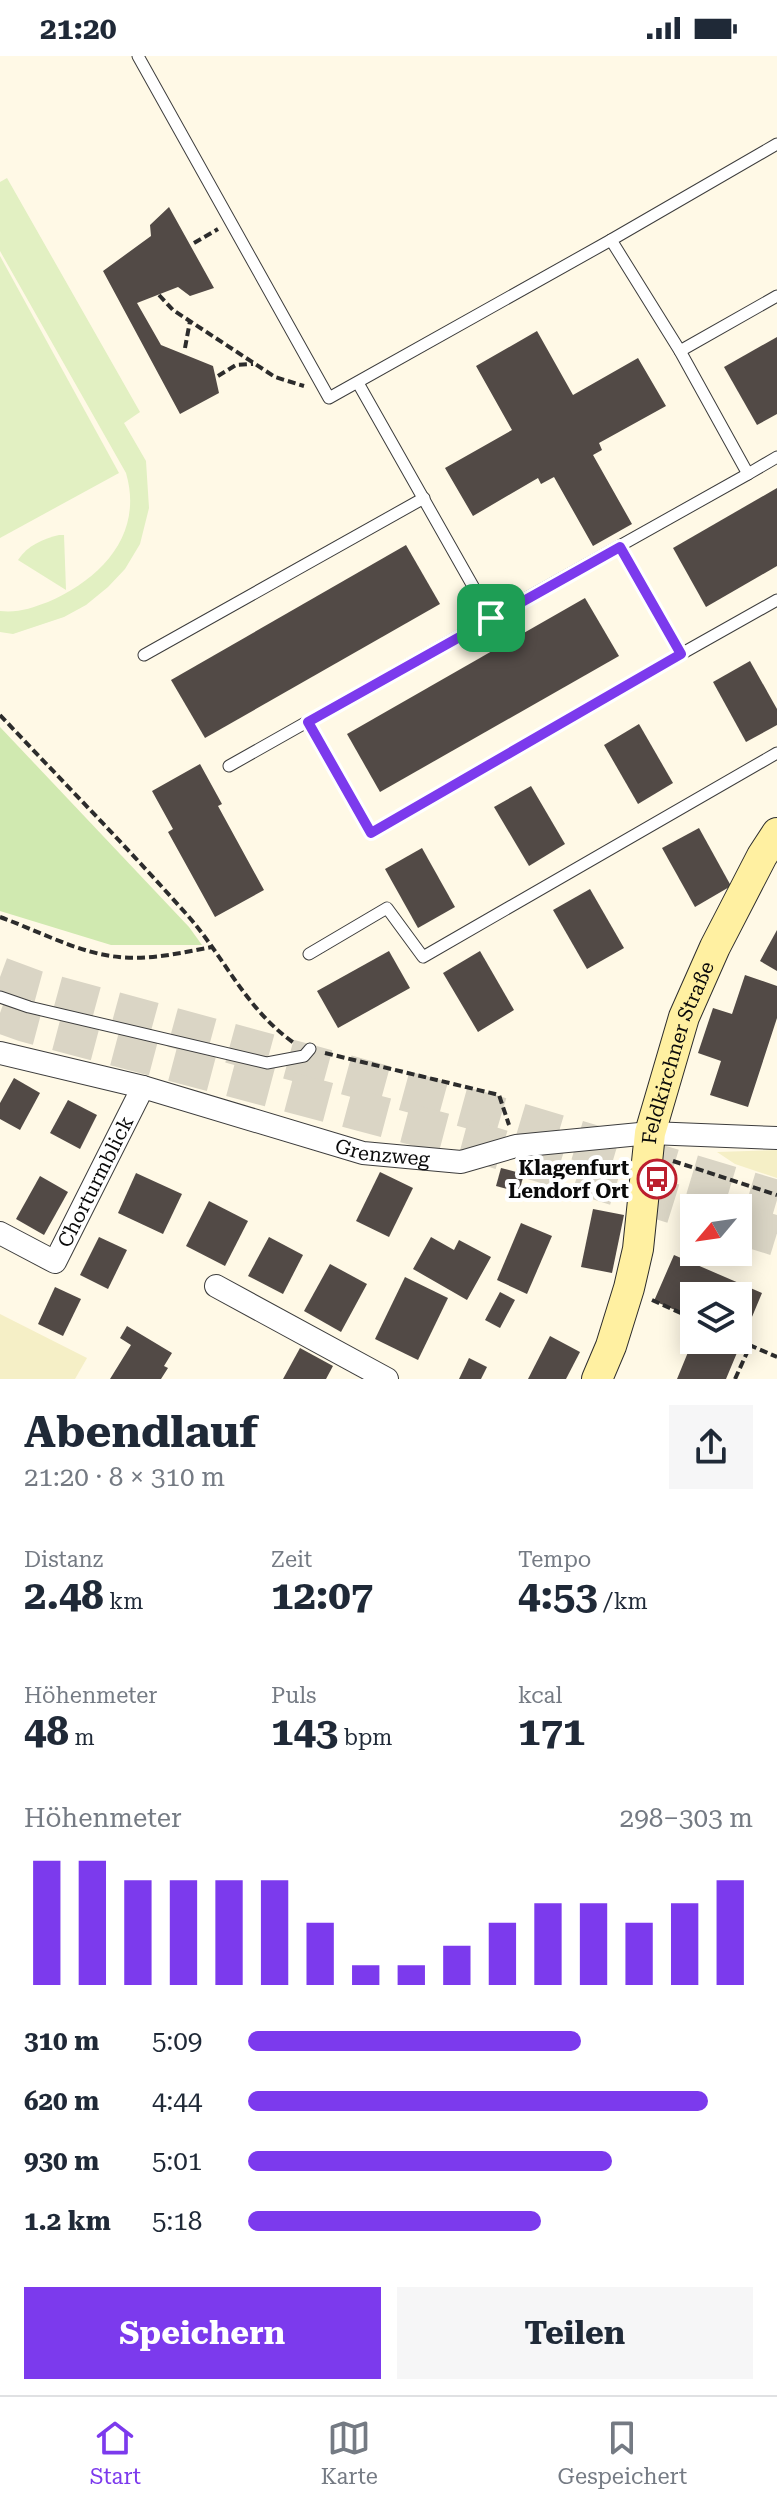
<!DOCTYPE html>
<html lang="de">
<head>
<meta charset="utf-8">
<style>
  :root { --surface:#fff; --page:#f6f6f7; --text:#1f2937; --muted:#747a83; --line:#e0e1e3; --accent:#7c3aed }
  body { margin:0; font-family:"Roboto Serif",serif; background:var(--page); color:var(--text); height:100vh; display:flex; flex-direction:column; font-size:30px; white-space:nowrap }
  * { box-sizing:border-box; margin:0 }
  p { font-size:26px; color:var(--muted) }
  .icon { flex:none; width:44px; height:44px; fill:none; stroke:currentColor; stroke-width:2; stroke-linecap:round; stroke-linejoin:round }
  .map { position:relative; height:1323px; overflow:hidden }
  .sheet { display:flex; flex-direction:column; background:var(--surface); flex:1 }
  .sheet>* { flex:none }
  .needle { width:52px; rotate:241deg }
  .buttons { position:absolute; left:680px; top:1138px; display:grid; gap:16px }
  .buttons a { display:grid; place-items:center; width:72px; height:72px; border-radius:0px; background:var(--surface); box-shadow:0 4px 20px #0003; font-size:40px }
  .pin { position:absolute; display:grid; place-items:center; width:68px; height:68px; color:#fff; margin:-34px; border-radius:16px; box-shadow:0 4px 12px #0006 }
  .round { display:grid; place-items:center; flex:none; width:84px; height:84px; border-radius:0px; background:var(--page) }
  .headline { display:flex; align-items:center; justify-content:space-between; height:136px; padding:0 24px }
  h1 { font-size:44px; font-weight:700; line-height:60px }
  .figures { display:grid; grid-template-columns:repeat(3,1fr); gap:12px; height:136px; padding:8px 24px }
  .figures div { display:grid; align-content:center }
  .figures b { font-size:40px; font-weight:700 }
  .figures small { font-size:22px; font-weight:400 }
  .figures p { font-size:22px }
  .chart { height:224px; padding:16px 24px }
  .chart p { display:flex; justify-content:space-between }
  .chart svg { width:100%; height:144px; margin-top:8px; stroke:var(--accent); stroke-width:6 }
  .button { display:flex; gap:16px; margin-top:auto; padding:16px 24px }
  .button a { flex:1; height:92px; border-radius:0px; background:var(--accent); color:#fff; font-size:32px; font-weight:700; line-height:92px; text-align:center }
  .button a+a { background:var(--page); color:var(--text) }
  ul { padding:0 24px; list-style:none; font-size:26px }
  li { display:grid; grid-template-columns:128px 96px 1fr; align-items:center; height:60px }
  li i { height:20px; border-radius:10px; background:var(--accent) }
  .status { display:flex; justify-content:space-between; align-items:center; height:56px; padding:0 40px; background:var(--surface); direction:ltr }
  .status svg { height:22px; fill:currentColor }
  .tabs { display:flex; justify-content:space-around; align-items:center; height:112px; border-top:2px solid var(--line); background:var(--surface); font-size:22px; color:var(--muted) }
  .tabs a { display:grid; justify-items:center; gap:4px }
  .tabs .current { color:var(--accent) }
  .map>svg:first-child { display:block }
</style>
</head>
<body>
<div class="status"><b>21:20</b><svg viewBox="0 0 49 12"><path d="M0 12V9h3v3zM5 12V6h3v6zM10 12V3h3v9zM15 12V0h3v12zM26 1h20v11H26zM47 4h2v5h-2z"/></svg></div>
<div class="map">
<svg width="777" height="1323" viewBox="0 0 777 1323">
  <rect width="100%" height="100%" fill="#fff9e6"/>
  <g fill="#f5efc6">
    <path d="M777,1094v28l-42,-14 -18,-12z"/>
    <path d="M0,1258l87,44 -12,21h-75z"/>
  </g>
  <path fill="#d0e9b0" d="M0,671l189,200 13,18h-91l-111,-34z"/>
  <g fill="#e2f0c2">
    <path d="M7,122l133,234 -16,11 22,38 3,47 -9,36 -15,25 -17,18 -22,18 -22,12 -51,17 -13,-2v-21c18,2 32,-3 48,-9 53,-23 96,-67 78,-129l-126,-222v-69z"/>
    <path d="M0,200l119,217 -119,65z"/>
    <path d="M59,479h5l2,55 -48,-30c10,-15 25,-21 41,-25z"/>
  </g>
  <g fill="#524a46">
    <path d="M169,151l45,81 -24,8 -12,-9 -41,16 24,42 52,21 6,27 -39,21 -77,-143 48,-35 -1,-11z"/>
    <path d="M537,275l36,64 65,-37 28,48 -67,37 3,7 -9,5 39,69 -39,22 -39,-69 -13,7 -3,-6 -65,38 -28,-48 67,-38 -36,-64z"/>
    <path d="M777,281v77l-20,11 -33,-58z"/>
    <path d="M777,432v78l-71,41 -33,-59z"/>
    <path d="M406,489l34,59 -235,134 -34,-58z"/>
    <path d="M585,542l34,58 -239,136 -33,-58z"/>
    <path d="M750,605l27,48v16l-31,17 -33,-60z"/>
    <path d="M639,668l34,59 -35,21 -34,-59z"/>
    <path d="M200,708l22,40 -4,2 46,84 -49,27 -47,-85 5,-3 -21,-38z"/>
    <path d="M531,730l34,58 -36,22 -35,-59z"/>
    <path d="M699,772l32,58 -36,21 -33,-59z"/>
    <path d="M422,792l33,59 -37,21 -33,-59z"/>
    <path d="M590,833l34,59 -37,21 -34,-59z"/>
    <path d="M777,874v41l-17,-10z"/>
    <path d="M389,895l21,37 -72,40 -21,-37z"/>
    <path d="M480,895l34,59 -36,22 -35,-59z"/>
    <path d="M745,919l32,11v32l-29,89 -38,-12 11,-34 -23,-8 15,-45 19,6z"/>
    <path d="M14,1022l26,15 -20,37 -20,-11v-16z"/>
    <path d="M68,1044l29,15 -17,34 -30,-16z"/>
    <path d="M501,1112l23,6 -5,18 -23,-6z"/>
    <path d="M380,1116l33,16 -24,49 -33,-16z"/>
    <path d="M136,1117l46,21 -19,40 -45,-21z"/>
    <path d="M40,1120l28,16 -24,43 -28,-16z"/>
    <path d="M209,1145l39,20 -23,45 -39,-20z"/>
    <path d="M593,1153l31,6 -12,58 -31,-6z"/>
    <path d="M521,1167l31,13 -25,58 -30,-14z"/>
    <path d="M99,1181l28,13 -19,39 -28,-14z"/>
    <path d="M269,1181l34,18 -20,39 -35,-18z"/>
    <path d="M431,1181l23,13 5,-10 32,17 -24,43 -54,-31z"/>
    <path d="M674,1199l88,38 -36,86h-49l16,-39h45v-44h-44v22l-40,-17z"/>
    <path d="M330,1208l37,20 -26,48 -37,-21z"/>
    <path d="M405,1221l43,21 -30,62 -43,-21z"/>
    <path d="M55,1231l26,12 -18,37 -25,-12z"/>
    <path d="M500,1236l15,8 -15,28 -15,-8z"/>
    <path d="M127,1270l45,27 -8,13 4,2 -7,11h-51l21,-34 -11,-7z"/>
    <path d="M550,1280l30,16 -14,27h-38z"/>
    <path d="M300,1292l33,18 -7,13h-43z"/>
    <path d="M469,1302l18,9 -6,12h-22z"/>
  </g>
  <g fill="none" stroke-linecap="round" stroke-linejoin="round">
    <g stroke="#dad5c5" stroke-width="40" stroke-dasharray="40 20" stroke-linecap="butt">
      <path d="M0,921l35,13 451,123 291,87"/>
      <path d="M0,957l25,9 445,118 224,70"/>
      <path d="M738,1168l39,12"/>
    </g>
    <defs>
      <g id="lane">
        <path d="M138,0l191,342 282,-158"/>
        <path d="M777,88l-166,96 69,111 97,-55"/>
        <path d="M358,327l133,235 257,-144 -68,-123"/>
        <path d="M748,418l29,-17"/>
        <path d="M620,491l61,107 96,-54"/>
        <path d="M144,599l280,-157"/>
        <path d="M308,666l63,111 310,-179"/>
        <path d="M229,710l262,-148"/>
        <path d="M309,898l78,-46 36,49 354,-204"/>
        <path d="M0,941l29,10 238,56 37,-7 6,-7"/>
      </g>
      <g id="street">
        <path id="s1" d="M0,997l143,34 220,66 98,9 55,-16 134,-13 127,5"/>
        <path id="s2" d="M0,1177l55,29 88,-175"/>
        <path d="M216,1230l171,93"/>
      </g>
      <g id="secondary">
        <path id="s3" d="M597,1323l14,-33 18,-58 9,-39 12,-116 34,-116 31,-70 47,-91 15,-23"/>
      </g>
    </defs>
    <use href="#lane" stroke="#3d3d3d" stroke-width="13"/>
    <use href="#street" stroke="#3d3d3d" stroke-width="24"/>
    <use href="#secondary" stroke="#2c2c2c" stroke-width="32"/>
    <g stroke="#2c2c2c" stroke-width="4" stroke-dasharray="8 4" stroke-linecap="butt">
      <path d="M194,187l24,-14"/>
      <path d="M159,239l14,15 102,67 29,9"/>
      <path d="M185,292l5,-27"/>
      <path d="M218,320l18,-11 17,-1"/>
      <path d="M0,659c63,67 128,133 189,202 37,43 57,92 105,126"/>
      <path d="M0,861c36,13 81,37 119,40 32,3 62,-4 93,-10"/>
      <path d="M325,997l174,42 10,30"/>
      <path d="M673,1105l104,34"/>
      <path d="M652,1244l42,19"/>
      <path d="M738,1284l39,17"/>
      <path d="M735,1323l15,-33"/>
    </g>
    <use href="#lane" stroke="#fff" stroke-width="11"/>
    <use href="#street" stroke="#fff" stroke-width="22"/>
    <use href="#secondary" stroke="#fff0a1" stroke-width="30"/>
  </g>
  <g fill="none" stroke-linecap="round" stroke-linejoin="round">
    <defs>
      <path id="route" d="M620,491l61,107 -310,179 -63,-111z"/>
    </defs>
    <use href="#route" stroke="#fff" stroke-width="16"/>
    <use href="#route" stroke="#7c3aed" stroke-width="10"/>
  </g>
  <defs>
    <symbol id="bus-ring" viewBox="-11 -11 22 22"><circle r="9.5" fill="#fff" stroke="#bc1f2e" stroke-width="1.5"/><path d="M-5-6H5V4H4V6H2V4H-2V6H-4V4H-5ZM-3.5-4V0h7V-4ZM-3.5 1.2v1.5H-2V1.2ZM2 1.2v1.5H3.5V1.2Z" fill="#bc1f2e"/></symbol>
  </defs>
  <g fill-rule="evenodd">
    <use href="#bus-ring" x="635" y="1101" width="44" height="44"/>
  </g>
  <g text-anchor="middle" dominant-baseline="central" stroke-width="8" stroke-linejoin="round" paint-order="stroke">
    <g font-size="20" fill="#0a0a0a" stroke="#fff">
      <text stroke="none"><textPath href="#s3" startOffset="338">Feldkirchner Straße</textPath></text>
      <text stroke="none"><textPath href="#s1" startOffset="396">Grenzweg</textPath></text>
      <text stroke="none"><textPath href="#s2" startOffset="152">Chorturmblick</textPath></text>
    </g>
    <g font-size="20" font-weight="bold" fill="#0a0a0a" stroke="#fff" text-anchor="end">
      <text x="629" y="1112">Klagenfurt<tspan x="629" dy="23">Lendorf Ort</tspan></text>
    </g>
  </g>
</svg>
<div class="buttons">
<a><svg class="needle" viewBox="-14 -14 28 28"><path d="M0-13l5 13h-10z" fill="#e53935"/><path d="M0 13l5-13h-10z" fill="#747a83"/></svg></a>
<a><svg class="icon" aria-label="layers" viewBox="0 0 24 24"><path d="M12 4l9 5-9 5-9-5zM3 14l9 5 9-5"/></svg></a>
</div>
<div class="pin" style="left:491px;top:562px;background:#1e9e55"><svg class="icon" aria-label="arrive" viewBox="0 0 24 24"><path d="M6 21V4h12l-3 4 3 4H6"/></svg></div>
</div>
<section class="sheet">
<div class="headline"><div><h1>Abendlauf</h1><p>21:20 · 8 × 310 m</p></div><a class="round"><svg class="icon" aria-label="share" viewBox="0 0 24 24"><path d="M12 15V3M7 8l5-5 5 5M5 13v7h14v-7"/></svg></a></div>
<div class="figures">
<div><p>Distanz</p><b>2.48<small> km</small></b></div>
<div><p>Zeit</p><b>12:07</b></div>
<div><p>Tempo</p><b>4:53<small> /km</small></b></div>
</div>
<div class="figures">
<div><p>Höhenmeter</p><b>48<small> m</small></b></div>
<div><p>Puls</p><b>143<small> bpm</small></b></div>
<div><p>kcal</p><b>171</b></div>
</div>
<div class="chart"><p><span>Höhenmeter</span>298–303 m</p>
<svg viewBox="0 0 160 44" preserveAspectRatio="none"><path d="M5 44V6M15 44V6M25 44V12M35 44V12M45 44V12M55 44V12M65 44V25M75 44V38M85 44V38M95 44V32M105 44V25M115 44V19M125 44V19M135 44V25M145 44V19M155 44V12"/></svg>
</div>
<ul>
<li><b>310 m</b>5:09<i style="width:66%"></i></li>
<li><b>620 m</b>4:44<i style="width:91%"></i></li>
<li><b>930 m</b>5:01<i style="width:72%"></i></li>
<li><b>1.2 km</b>5:18<i style="width:58%"></i></li>
</ul>
<div class="button"><a>Speichern</a><a>Teilen</a></div>
</section>
<nav class="tabs">
<a class="current"><svg class="icon" aria-label="home" viewBox="0 0 24 24"><path d="M3 11l9-7 9 7M6 9v11h12V9"/></svg>Start</a>
<a><svg class="icon" aria-label="map" viewBox="0 0 24 24"><path d="M3 6l6-2 6 2 6-2v14l-6 2-6-2-6 2zM9 4v14M15 6v14"/></svg>Karte</a>
<a><svg class="icon" aria-label="saved" viewBox="0 0 24 24"><path d="M7 4h10v16l-5-4-5 4z"/></svg>Gespeichert</a>
</nav>
</body>
</html>
